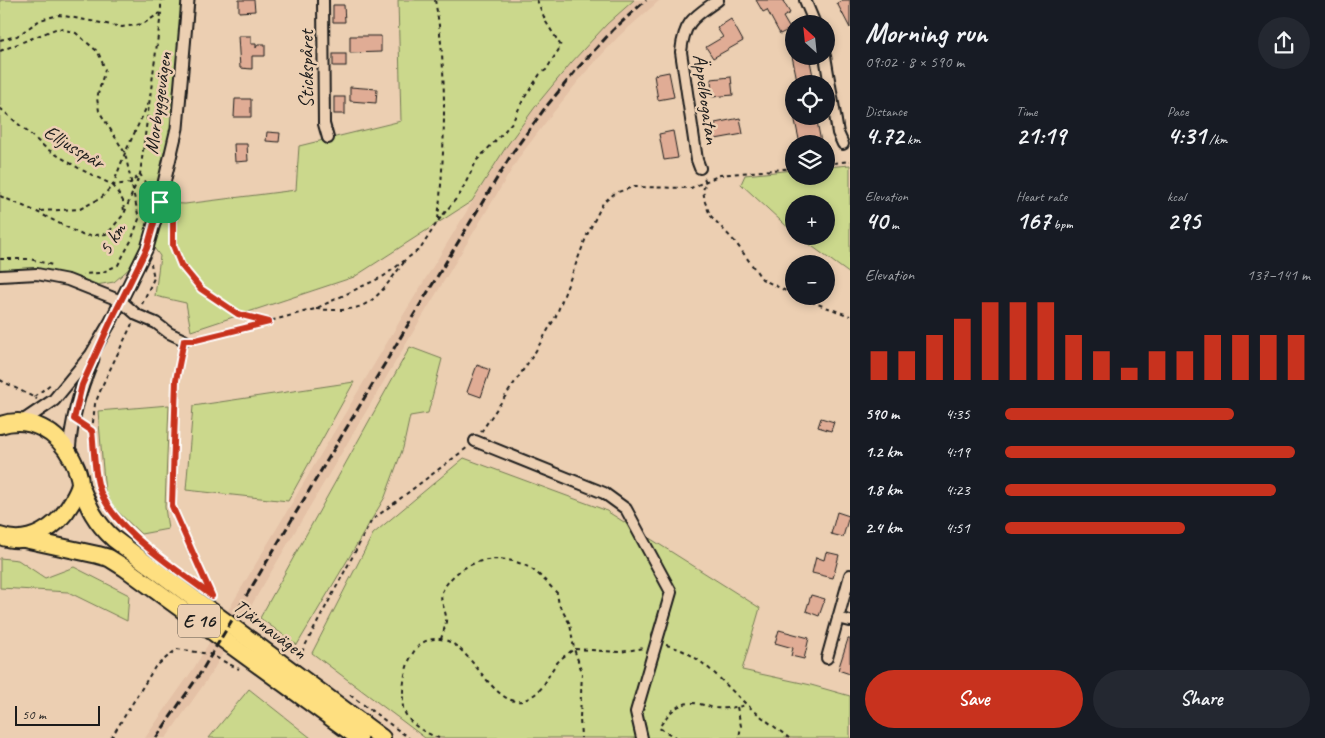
<!DOCTYPE html>
<html lang="en">
<head>
<meta charset="utf-8">
<style>
  :root { --surface:#171b24; --page:#242831; --text:#f1f3f6; --muted:#9ea1a6; --accent:#c8321e }
  body { margin:0; font-family:Caveat,sans-serif; background:var(--page); color:var(--text); height:100vh; display:flex; flex-direction:column; font-size:19px; white-space:nowrap }
  * { box-sizing:border-box; margin:0 }
  p { font-size:16px; color:var(--muted) }
  .icon { flex:none; width:28px; height:28px; fill:none; stroke:currentColor; stroke-width:2; stroke-linecap:round; stroke-linejoin:round }
  .map { position:relative; flex:1; overflow:hidden }
  .side { display:flex; flex-direction:column; background:var(--surface); width:475px }
  .side>* { flex:none }
  .needle { width:32px; rotate:333deg }
  .tools { position:absolute; left:785px; top:15px; display:grid; gap:10px }
  .tools a { display:grid; place-items:center; width:50px; height:50px; border-radius:50%; background:var(--surface); box-shadow:0 2px 8px #0003; font-size:25px }
  .scale { position:absolute; left:15px; bottom:12px; width:85px; box-sizing:border-box; padding-left:5px; border:2px solid #1c1c1c; border-top:0; font-size:14px; line-height:18px; white-space:nowrap; color:#1c1c1c; -webkit-text-stroke:4px #eccfb2; paint-order:stroke }
  .pin { position:absolute; display:grid; place-items:center; width:42px; height:42px; color:#fff; margin:-21px; border-radius:10px; box-shadow:0 2px 8px #0006 }
  .round { display:grid; place-items:center; flex:none; width:52px; height:52px; border-radius:26px; background:var(--page) }
  .overview { display:flex; align-items:center; justify-content:space-between; height:85px; padding:0 15px }
  h1 { font-size:28px; font-weight:700; line-height:38px }
  .figures { display:grid; grid-template-columns:repeat(3,1fr); gap:8px; height:85px; padding:5px 15px }
  .figures div { display:grid; align-content:center }
  .figures b { font-size:25px; font-weight:700 }
  .figures small { font-size:14px; font-weight:400 }
  .figures p { font-size:14px }
  .chart { height:140px; padding:10px 15px }
  .chart p { display:flex; justify-content:space-between }
  .chart svg { width:100%; height:90px; margin-top:5px; stroke:var(--accent); stroke-width:6 }
  .action { display:flex; gap:10px; margin-top:auto; padding:10px 15px }
  .action a { flex:1; height:58px; border-radius:30px; background:var(--accent); color:#fff; font-size:20px; font-weight:700; line-height:58px; text-align:center }
  .action a+a { background:var(--page); color:var(--text) }
  ul { padding:0 15px; list-style:none; font-size:16px }
  li { display:grid; grid-template-columns:80px 60px 1fr; align-items:center; height:38px }
  li i { height:12px; border-radius:6px; background:var(--accent) }
  main { display:flex; flex:1; min-height:0 }
  .map>svg:first-child { display:block }
</style>
</head>
<body>
<main>
<div class="map">
<svg width="850" height="738" viewBox="0 0 850 738">
  <rect width="100%" height="100%" fill="#eccfb2"/>
  <filter id="ink" filterUnits="userSpaceOnUse"><feTurbulence type="fractalNoise" baseFrequency=".02" numOctaves="2"/><feDisplacementMap in="SourceGraphic" scale="10" xChannelSelector="R" yChannelSelector="G"/><feConvolveMatrix kernelMatrix="1 2 1 2 8 2 1 2 1" color-interpolation-filters="sRGB"/></filter>
  <g filter="url(#ink)">
    <path fill="#e4c1a6" d="M634,0h26l-41,36 -35,38 -32,40 -32,42 -101,166 -210,355 -43,61h-21l49,-70 210,-354 102,-167 32,-44 33,-40 36,-39z"/>
    <g fill="#cbd88c" stroke="#747a54">
      <path d="M0,0h188l-11,128 -17,75 25,1 111,-14 3,-44 102,-25 -3,-121h236l-27,24 -36,39 -33,40 -32,44 -34,54 -118,76 -163,54 -5,-28 -31,-7 5,-40 -9,-12 -11,15 -26,23 -18,3 -27,-9h-69z"/>
      <path d="M850,165v109l-52,-38h28v-32h-32v29l-53,-49 4,-9 49,-5v6h32v-9z"/>
      <path d="M410,347l32,12 -14,54 -18,3 -7,32 -18,49 -88,148 -37,-27z"/>
      <path d="M354,382l-66,119 -102,-11 7,-84z"/>
      <path d="M169,405l-4,102 3,22 -27,5 -27,-26 -9,-15 -7,-82z"/>
      <path d="M464,458l141,52 155,98 -18,62 69,15 39,11v42h-425l-113,-85 61,-119z"/>
      <path d="M0,558l18,2 27,18 29,-11 55,28 -2,26 -59,-29 -68,-4z"/>
      <path d="M249,689l62,49h-102z"/>
    </g>
    <g fill="#e0ac95" stroke="#1c1c1c">
      <path d="M239,0h15l1,11 -16,1z"/>
      <path d="M756,0h29l-2,1 7,12 -7,4 7,12 -10,5 -13,-24 -4,2z"/>
      <path d="M843,0h7v28l-13,-25z"/>
      <path d="M333,5h11l1,17h-12z"/>
      <path d="M731,19l12,22 -30,17 -7,-11 17,-10 -6,-9z"/>
      <path d="M238,36h13v8h5v4l2,-4h7v12h-13v13l-12,-1z"/>
      <path d="M350,36h31v16l-31,1z"/>
      <rect x="333" y="54" width="13" height="12"/>
      <path d="M792,56h17l4,20 -16,4z"/>
      <path d="M669,72l5,25 -16,3 -4,-25z"/>
      <path d="M731,77l2,18 -21,2 -1,-18z"/>
      <path d="M350,87l27,2 -1,14 -26,-2z"/>
      <rect x="334" y="97" width="11" height="17"/>
      <path d="M235,99h16v18h-17z"/>
      <path d="M794,116h22l5,26 -21,2z"/>
      <path d="M740,118l3,16 -33,6 -2,-11 8,-2 -1,-4z"/>
      <path d="M673,131l5,27 -14,2 -5,-26z"/>
      <path d="M267,132l13,1 -1,9 -13,-1z"/>
      <path d="M234,144h13l1,17 -13,1z"/>
      <path d="M477,365l13,5 -9,27 -14,-5z"/>
      <path d="M821,418l13,4 -3,9 -13,-4z"/>
      <path d="M837,512l12,4 -6,21 -12,-3z"/>
      <path d="M826,552l13,3 -6,23 -21,-5 4,-16 8,3z"/>
      <path d="M811,595l14,4 -6,17 -13,-5z"/>
      <path d="M779,630l30,8 -5,21 -13,-3 2,-8 -18,-5z"/>
      <path d="M848,639h2v35l-12,-4z"/>
    </g>
    <g fill="none" stroke-linecap="round" stroke-linejoin="round">
      <defs>
        <g id="minor">
          <path d="M323,0l1,124 4,14"/>
          <path d="M805,0l10,24"/>
          <path d="M825,56l13,77 5,11"/>
          <path d="M700,168l-3,-8 -16,-108c3,-31 13,-35 37,-52"/>
          <path d="M0,276l37,-2 31,6 53,21 16,14 19,8 13,10 15,7"/>
          <path d="M475,441l129,52 22,16 45,83 -35,120 6,26"/>
          <path d="M838,618l12,3"/>
          <path d="M827,658l23,-83"/>
        </g>
        <g id="tertiary">
          <path d="M23,421l31,-21 37,-45 20,-34 36,-73 9,-31 21,-89 11,-128"/>
          <path d="M69,453c2,-33 11,-64 24,-94"/>
        </g>
        <g id="trunk">
          <path d="M0,425c30,-10 58,7 72,34 4,8 8,16 8,25 -1,6 -5,13 -8,18 -14,25 -43,45 -72,34"/>
          <path d="M80,485c9,23 15,37 34,54l268,199"/>
          <path d="M24,539l74,16 11,3 16,10 234,170"/>
        </g>
      </defs>
      <use href="#minor" stroke="#1c1c1c" stroke-width="14"/>
      <use href="#tertiary" stroke="#1c1c1c" stroke-width="15"/>
      <use href="#trunk" stroke="#1c1c1c" stroke-width="20"/>
      <g stroke="#1c1c1c" stroke-width="2" stroke-dasharray="4 4" stroke-linecap="butt">
        <path d="M435,0c13,70 10,149 3,219"/>
        <path d="M0,40l17,-4 23,-16 19,-5 63,12 21,-3 17,-11"/>
        <path d="M0,51l58,-23 18,5 22,19 7,17 -8,29 2,13 26,42 14,66 -8,22 -13,24 -17,8 -18,1"/>
        <path d="M0,108l47,41 33,20 33,16 18,-2 9,-9 11,18"/>
        <path d="M826,164l24,-3"/>
        <path d="M704,178l2,4 -3,8 2,12 5,13 26,28 26,36 32,16"/>
        <path d="M113,185l10,16 1,11"/>
        <path d="M0,196l37,16 47,24 23,-2 17,-20 16,-40 21,-161v-13"/>
        <path d="M40,211l40,-2 21,-11 12,-13 12,-32 23,-49"/>
        <path d="M169,212l4,4v29l8,20 20,24 37,25 30,7"/>
        <path d="M0,259h30l22,6"/>
        <path d="M796,296l54,20"/>
        <path d="M142,304l12,-26 -3,-14"/>
        <path d="M316,309c54,5 58,-8 89,-48"/>
        <path d="M194,340l27,-6 94,-25 69,-33 37,-28 17,-27 22,-27 17,-34 26,-27 10,-12 10,-21 17,-26 6,-4 15,-24 -15,-24 -9,-22"/>
        <path d="M182,350l-6,30 -4,126 39,88"/>
        <path d="M0,380l37,19"/>
        <path d="M34,397l18,-14"/>
        <path d="M84,426l8,5 6,55 12,25 25,26"/>
        <path d="M92,431l3,-27 8,-20 29,-60"/>
        <path d="M481,432l53,-78 22,-38 31,-81 16,-32 12,-10 18,-6 58,1 29,-13 74,-7"/>
        <path d="M441,639c2,-7 6,-16 5,-22 -1,-10 -8,-18 -3,-27 16,-30 56,-39 85,-23 11,6 20,17 29,26l2,12 11,19 4,25 8,23 -2,46 1,20"/>
        <path d="M666,645c33,7 56,37 80,59 14,12 29,23 43,34"/>
        <path d="M298,659l74,-139 96,-73"/>
        <path d="M350,695l59,43"/>
        <path d="M737,707l4,19 -2,12"/>
        <path d="M111,738l44,-71 22,-18 32,5 30,15"/>
        <path d="M439,738c-14,-5 -29,-13 -35,-27 -2,-4 -1,-11 -1,-15 0,-22 7,-60 37,-57 31,3 51,67 82,62 3,-1 7,-3 10,-5 14,-8 15,-21 25,-33 4,-5 12,-10 17,-14l46,3 24,-4"/>
        <path d="M677,738l-18,-10c8,-13 17,-25 33,-25 8,0 16,4 24,5 10,1 21,-1 31,-3"/>
      </g>
      <use href="#minor" stroke="#eccfb2" stroke-width="10"/>
      <use href="#tertiary" stroke="#eccfb2" stroke-width="11"/>
      <use href="#trunk" stroke="#fedf80" stroke-width="16"/>
      <path stroke="#1c1c1c" stroke-width="3" stroke-dasharray="8 4" stroke-linecap="butt" d="M156,738l45,-66 211,-354 101,-166 32,-44 33,-40 35,-38 33,-30"/>
    </g>
  </g>
  <g fill="none" stroke-linecap="round" stroke-linejoin="round" filter="url(#ink)">
    <defs>
      <path id="route" d="M160,202l13,14v29l8,20 20,24 37,25 31,8 -73,18h-12l-8,40 -4,126 40,90c-34,-26 -104,-69 -114,-112 -4,-17 -4,-36 -6,-53l-18,-12 8,-34 29,-64 36,-73z"/>
    </defs>
    <use href="#route" stroke="#fff" stroke-width="10"/>
    <use href="#route" stroke="#c8321e" stroke-width="6"/>
  </g>
  <g text-anchor="middle" dominant-baseline="central" stroke-width="5" stroke-linejoin="round" paint-order="stroke">
    <rect fill="#eccfb2" stroke="#5a5249" stroke-width="1" x="178" y="604.5" width="42" height="33" rx="4"/>
    <g font-size="19" font-weight="bold" fill="#1c1c1c">
      <text x="199" y="621">E 16</text>
    </g>
    <g font-size="20" fill="#1c1c1c" stroke="#eccfb2">
      <text transform="translate(306 69) rotate(-90)">Stickspåret</text>
      <text transform="translate(706 99) rotate(82)">Äppelbogatan</text>
      <text transform="translate(158 103) rotate(-82)">Morbyggevägen</text>
      <text transform="translate(74 147) rotate(31)">Elljusspår</text>
      <text transform="translate(112 239) rotate(-58)">5 km</text>
      <text transform="translate(270 629) rotate(37)">Tjärnavägen</text>
    </g>
  </g>
</svg>
<div class="tools">
<a><svg class="needle" viewBox="-14 -14 28 28"><path d="M0-13l5 13h-10z" fill="#e53935"/><path d="M0 13l5-13h-10z" fill="#9ea1a6"/></svg></a>
<a><svg class="icon" aria-label="locate" viewBox="0 0 24 24"><circle cx="12" cy="12" r="6"/><path d="M12 2v4M12 18v4M2 12h4M18 12h4"/></svg></a>
<a><svg class="icon" aria-label="layers" viewBox="0 0 24 24"><path d="M12 4l9 5-9 5-9-5zM3 14l9 5 9-5"/></svg></a>
<a>+</a>
<a>−</a>
</div>
<div class="scale">50 m</div>
<div class="pin" style="left:160px;top:202px;background:#1e9e55"><svg class="icon" aria-label="arrive" viewBox="0 0 24 24"><path d="M6 21V4h12l-3 4 3 4H6"/></svg></div>
</div>
<section class="side">
<div class="overview"><div><h1>Morning run</h1><p>09:02 · 8 × 590 m</p></div><a class="round"><svg class="icon" aria-label="share" viewBox="0 0 24 24"><path d="M12 15V3M7 8l5-5 5 5M5 13v7h14v-7"/></svg></a></div>
<div class="figures">
<div><p>Distance</p><b>4.72<small> km</small></b></div>
<div><p>Time</p><b>21:19</b></div>
<div><p>Pace</p><b>4:31<small> /km</small></b></div>
</div>
<div class="figures">
<div><p>Elevation</p><b>40<small> m</small></b></div>
<div><p>Heart rate</p><b>167<small> bpm</small></b></div>
<div><p>kcal</p><b>295</b></div>
</div>
<div class="chart"><p><span>Elevation</span>137–141 m</p>
<svg viewBox="0 0 160 44" preserveAspectRatio="none"><path d="M5 44V30M15 44V30M25 44V22M35 44V14M45 44V6M55 44V6M65 44V6M75 44V22M85 44V30M95 44V38M105 44V30M115 44V30M125 44V22M135 44V22M145 44V22M155 44V22"/></svg>
</div>
<ul>
<li><b>590 m</b>4:35<i style="width:75%"></i></li>
<li><b>1.2 km</b>4:19<i style="width:95%"></i></li>
<li><b>1.8 km</b>4:23<i style="width:89%"></i></li>
<li><b>2.4 km</b>4:51<i style="width:59%"></i></li>
</ul>
<div class="action"><a>Save</a><a>Share</a></div>
</section>
</main>
</body>
</html>
